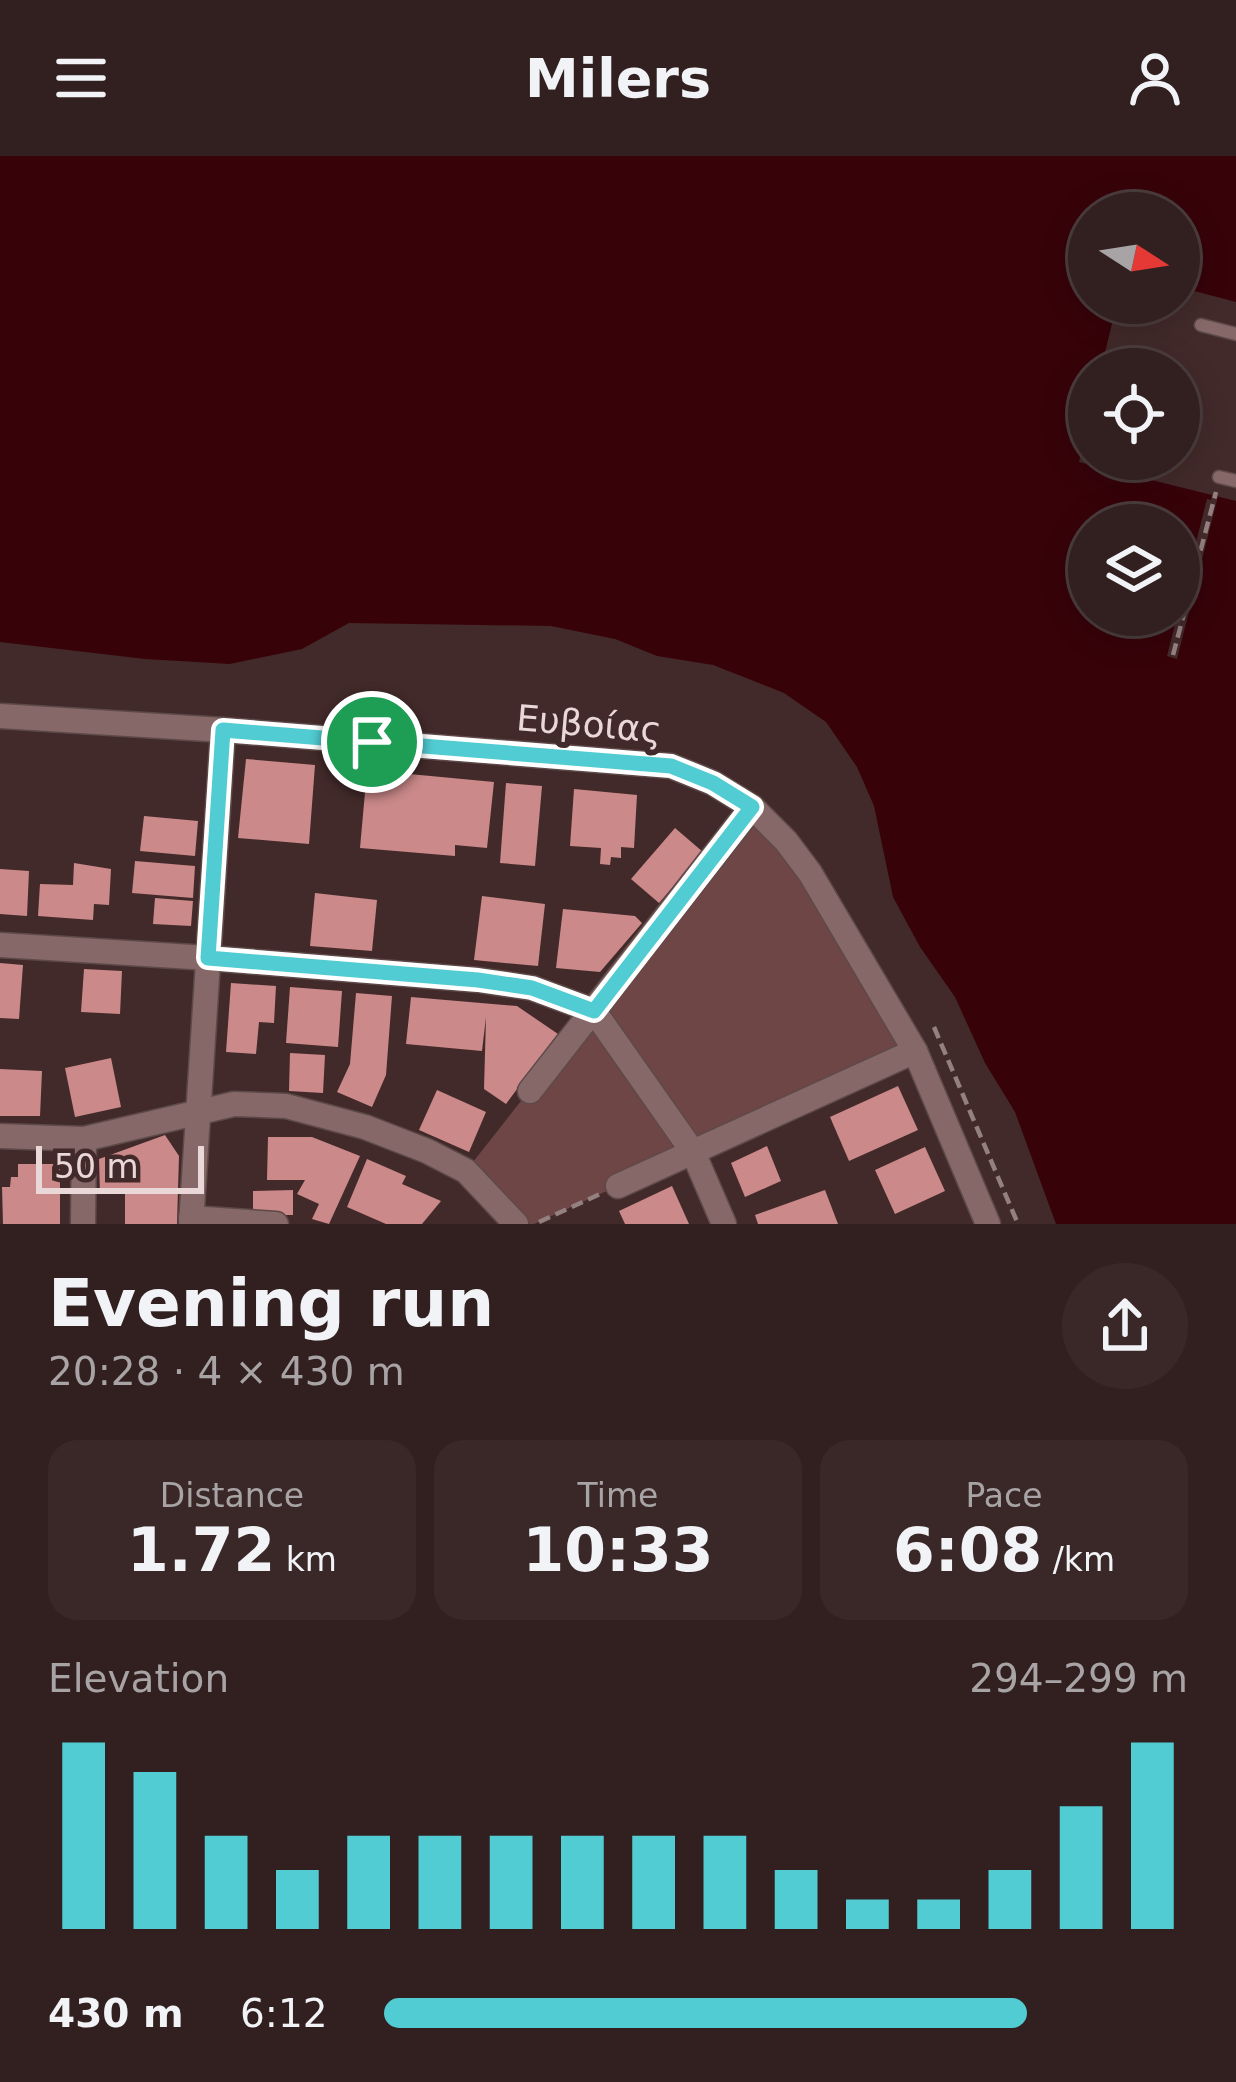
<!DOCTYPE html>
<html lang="en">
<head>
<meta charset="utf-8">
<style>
  :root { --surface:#322020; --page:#3a2829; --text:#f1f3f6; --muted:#a8a3a5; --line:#4d3e3e; --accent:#51ccd2 }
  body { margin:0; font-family:"DejaVu Sans",sans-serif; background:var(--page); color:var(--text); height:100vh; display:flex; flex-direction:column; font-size:45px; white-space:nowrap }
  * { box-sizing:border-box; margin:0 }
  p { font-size:39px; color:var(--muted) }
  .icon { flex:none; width:66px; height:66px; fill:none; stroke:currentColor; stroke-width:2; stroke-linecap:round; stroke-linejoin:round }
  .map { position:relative; height:1068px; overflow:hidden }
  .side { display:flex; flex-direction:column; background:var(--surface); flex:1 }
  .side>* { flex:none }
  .needle { width:78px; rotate:102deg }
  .controls { position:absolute; left:1068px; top:36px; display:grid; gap:24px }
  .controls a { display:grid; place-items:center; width:132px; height:132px; border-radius:50%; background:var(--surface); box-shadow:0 6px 30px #0003,0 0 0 3px var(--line); font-size:60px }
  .scale { position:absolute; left:36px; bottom:30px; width:168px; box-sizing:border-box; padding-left:12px; border:6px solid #e9d8d7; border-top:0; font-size:33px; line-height:42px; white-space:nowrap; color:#e9d8d7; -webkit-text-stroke:9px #432a2a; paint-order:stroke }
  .pin { position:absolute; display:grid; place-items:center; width:102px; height:102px; color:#fff; margin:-51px; border:6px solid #fff; border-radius:50%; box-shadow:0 3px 12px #0007 }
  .round { display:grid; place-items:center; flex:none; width:126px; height:126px; border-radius:63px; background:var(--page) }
  .headline { display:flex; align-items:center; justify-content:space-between; height:204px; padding:0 48px }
  h1 { font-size:66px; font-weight:700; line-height:90px }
  .figures { display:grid; grid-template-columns:repeat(3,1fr); gap:18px; height:204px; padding:12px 48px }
  .figures div { display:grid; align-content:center; border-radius:30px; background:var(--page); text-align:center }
  .figures b { font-size:60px; font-weight:700 }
  .figures small { font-size:33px; font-weight:400 }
  .figures p { font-size:33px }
  .chart { height:336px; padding:24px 48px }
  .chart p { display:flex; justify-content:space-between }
  .chart svg { width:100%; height:216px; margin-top:12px; stroke:var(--accent); stroke-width:6 }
  ul { padding:0 48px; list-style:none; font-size:39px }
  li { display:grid; grid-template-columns:192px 144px 1fr; align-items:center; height:90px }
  li i { height:30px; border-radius:15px; background:var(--accent) }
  header { display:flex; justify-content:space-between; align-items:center; height:156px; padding:0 48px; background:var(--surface); font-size:54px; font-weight:700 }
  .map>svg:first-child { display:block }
</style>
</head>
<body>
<header><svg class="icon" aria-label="menu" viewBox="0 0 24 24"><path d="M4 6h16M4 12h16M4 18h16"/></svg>Milers<svg class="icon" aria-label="person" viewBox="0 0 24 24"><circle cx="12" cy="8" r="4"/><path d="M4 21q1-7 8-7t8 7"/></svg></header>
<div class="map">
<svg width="1236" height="1068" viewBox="0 0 1236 1068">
  <rect width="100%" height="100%" fill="#432a2a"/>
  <path fill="#6f4646" d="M752,651l163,244 -381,173h-18l-50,-53z"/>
  <path fill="#370309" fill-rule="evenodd" d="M0,0h1236v146l-57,-15v-74h-90v90h28l-16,66h-12v51l-10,42 157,39v723h-180l-41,-112 -30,-49 -30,-66 -35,-50 -27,-50 -19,-91 -17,-39 -31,-45 -42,-29 -71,-28 -56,-9 -42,-17 -64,-13 -202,-3 -47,26 -72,15 -85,-5 -145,-17zM1089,369h90v90h-90z"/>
  <path fill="#432a2a" d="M1212,339l6,1 -41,163 -10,-3 40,-157 4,1z"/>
  <g fill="#cb8989">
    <path d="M246,603l69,6 -6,79 -71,-6z"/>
    <path d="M367,614l127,12 -7,66 -32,-3v11l-95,-8z"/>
    <path d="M506,627l36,3 -7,80 -35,-3z"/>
    <path d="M574,633l63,6 -3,53 -13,-1v11l-10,-1 -1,8 -10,-1 1,-16 -31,-2z"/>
    <path d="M144,660l54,5 -3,35 -55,-5z"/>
    <path d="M675,672l28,24 -44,51 -28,-24z"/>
    <path d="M135,705l60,5 -2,32 -61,-5z"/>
    <path d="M74,707l37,6 -2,36 -15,-1 -1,16 -55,-4 2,-32 33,1z"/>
    <path d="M0,713l29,2 -2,45 -27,-2z"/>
    <path d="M315,737l62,7 -5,51 -62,-5z"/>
    <path d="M482,740l63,8 -7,62 -64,-6z"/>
    <path d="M155,742l38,3 -2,25 -38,-2z"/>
    <path d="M563,753l72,7 7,7 -42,49 -44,-4z"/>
    <path d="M0,807l23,2 -4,54 -19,-1z"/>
    <path d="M84,813l38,2 -2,43 -39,-2z"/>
    <path d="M231,827l45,3 -2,37 -15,-1 -3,32 -30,-2z"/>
    <path d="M290,831l52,4 -4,56 -52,-4z"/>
    <path d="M356,837l36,3 -6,79 -14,32 -35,-15 13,-28z"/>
    <path d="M411,841l106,9 41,28 -52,70 -22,-15 2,-72 -4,34 -76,-7z"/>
    <path d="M290,897l35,2 -2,38 -34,-2z"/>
    <path d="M111,902l10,49 -46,10 -10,-49z"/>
    <path d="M0,913l42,2 -2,45h-40z"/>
    <path d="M898,930l20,44 -69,31 -19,-44z"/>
    <path d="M437,934l49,22 -17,40 -50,-22z"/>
    <path d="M165,979l14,21 -2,68h-52v-33l-25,2 -1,-34z"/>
    <path d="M268,981h44l48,19 -31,68 -17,-5 7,-15 -22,-10 8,-14h-38z"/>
    <path d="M767,990l14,35 -36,16 -14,-34z"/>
    <path d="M925,991l20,44 -50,23 -20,-44z"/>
    <path d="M367,1003l39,17 -4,8 39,17 -19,23h-36l-39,-17z"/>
    <path d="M18,1008h42v60h-57l-1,-37h8l1,-10h7z"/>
    <path d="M672,1030l17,38h-64l-6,-13z"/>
    <path d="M293,1034v25h-40v-24z"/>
    <path d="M825,1034l13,34h-80l-3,-9z"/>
  </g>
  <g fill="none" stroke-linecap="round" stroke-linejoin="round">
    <defs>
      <g id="lane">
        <path d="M1201,169l35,9"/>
        <path d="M1219,321l17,4"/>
      </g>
      <g id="street">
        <path d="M0,560l223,14 448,36 42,17 39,24 34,34 24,32 105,178 73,173"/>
        <path d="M0,789l208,13 270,22 54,8 62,23 99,141 31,72"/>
        <path d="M530,935l222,-284"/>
        <path d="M0,980l84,3 150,-35 52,2 79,21 62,24 39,20 50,53"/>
        <path d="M618,1030l297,-135"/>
        <path d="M191,1062l85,6"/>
        <path d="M83,1068l1,-85"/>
        <path d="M191,1068l32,-494"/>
      </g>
    </defs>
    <use href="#lane" stroke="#5e4949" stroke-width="15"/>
    <use href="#street" stroke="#5e4949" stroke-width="27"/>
    <g stroke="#958080" stroke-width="4.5" stroke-dasharray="12 6" stroke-linecap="butt">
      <path d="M1173,499l43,-163"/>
      <path d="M934,871l84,197"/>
      <path d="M539,1066l61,-28"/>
    </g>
    <use href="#lane" stroke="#856867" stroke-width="12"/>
    <use href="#street" stroke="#856867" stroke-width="24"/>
  </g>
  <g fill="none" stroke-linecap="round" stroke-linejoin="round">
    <defs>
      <path id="route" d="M223,574l448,36 42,17 39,24 -158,204 -62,-23 -54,-8 -270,-22z"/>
    </defs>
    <use href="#route" stroke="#fff" stroke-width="24"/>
    <use href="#route" stroke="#51ccd2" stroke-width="15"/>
  </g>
  <g text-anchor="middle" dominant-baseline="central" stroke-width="12" stroke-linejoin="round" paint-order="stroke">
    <g font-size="36" fill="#e9d8d7" stroke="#432a2a">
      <text transform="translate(589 568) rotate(5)">Ευβοίας</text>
    </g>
  </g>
</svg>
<div class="controls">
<a><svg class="needle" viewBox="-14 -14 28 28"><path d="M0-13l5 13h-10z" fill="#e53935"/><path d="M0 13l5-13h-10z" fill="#a8a3a5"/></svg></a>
<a><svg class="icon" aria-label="locate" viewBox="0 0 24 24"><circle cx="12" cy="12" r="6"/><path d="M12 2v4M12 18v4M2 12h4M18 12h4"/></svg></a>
<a><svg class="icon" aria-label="layers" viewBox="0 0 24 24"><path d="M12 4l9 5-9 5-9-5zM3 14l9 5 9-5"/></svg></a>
</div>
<div class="scale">50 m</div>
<div class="pin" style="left:372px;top:586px;background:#1e9e55"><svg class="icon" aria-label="arrive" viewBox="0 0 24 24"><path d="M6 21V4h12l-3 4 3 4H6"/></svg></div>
</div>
<section class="side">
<div class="headline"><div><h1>Evening run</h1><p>20:28 · 4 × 430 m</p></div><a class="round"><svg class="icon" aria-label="share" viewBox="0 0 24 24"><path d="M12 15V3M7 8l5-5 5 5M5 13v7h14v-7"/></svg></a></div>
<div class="figures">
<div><p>Distance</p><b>1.72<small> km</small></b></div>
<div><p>Time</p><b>10:33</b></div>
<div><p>Pace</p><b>6:08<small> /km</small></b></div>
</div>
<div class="chart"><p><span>Elevation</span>294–299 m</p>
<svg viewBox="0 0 160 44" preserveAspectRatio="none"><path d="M5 44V6M15 44V12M25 44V25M35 44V32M45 44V25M55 44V25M65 44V25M75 44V25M85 44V25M95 44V25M105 44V32M115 44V38M125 44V38M135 44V32M145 44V19M155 44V6"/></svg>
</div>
<ul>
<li><b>430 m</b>6:12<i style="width:80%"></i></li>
</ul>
</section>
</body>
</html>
